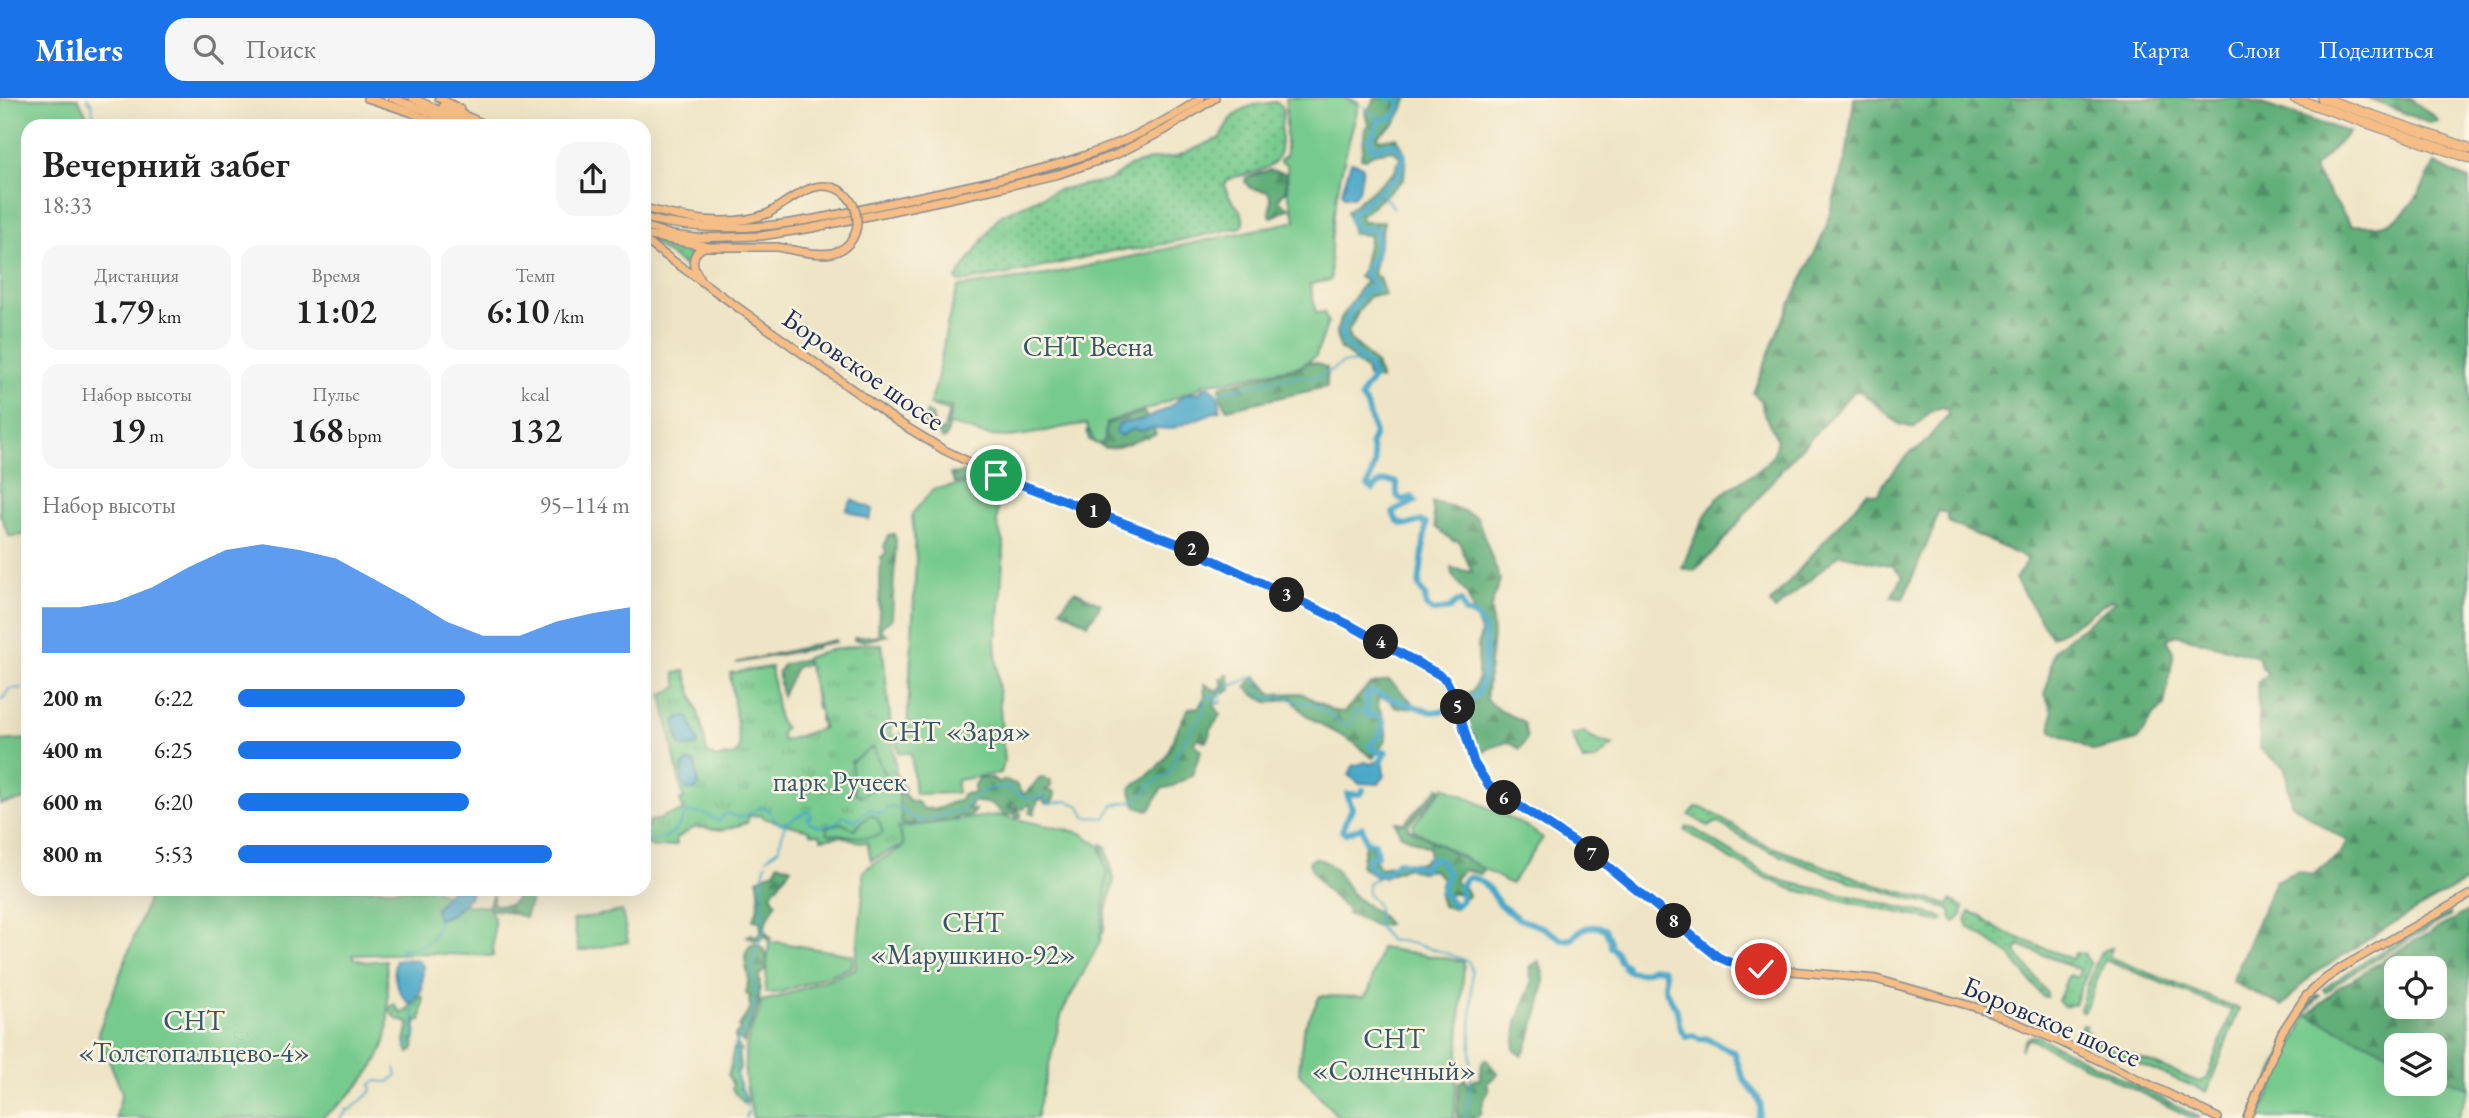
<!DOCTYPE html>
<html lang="ru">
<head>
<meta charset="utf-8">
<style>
  :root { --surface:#fff; --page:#f6f6f6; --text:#222; --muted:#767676; --accent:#1a73e8 }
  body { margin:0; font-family:"EB Garamond",serif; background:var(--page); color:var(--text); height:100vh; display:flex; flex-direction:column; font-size:26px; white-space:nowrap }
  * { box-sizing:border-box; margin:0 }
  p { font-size:23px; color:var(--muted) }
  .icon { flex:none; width:38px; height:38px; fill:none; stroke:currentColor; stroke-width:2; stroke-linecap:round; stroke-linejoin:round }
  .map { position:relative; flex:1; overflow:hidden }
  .panel { position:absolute; left:21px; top:21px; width:630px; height:777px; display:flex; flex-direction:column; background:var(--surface); border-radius:21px; box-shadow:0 7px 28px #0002 }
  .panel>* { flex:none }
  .tools { position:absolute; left:2384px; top:858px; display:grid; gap:14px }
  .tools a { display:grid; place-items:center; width:63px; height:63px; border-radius:14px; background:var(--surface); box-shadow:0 7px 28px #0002; font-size:35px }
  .pin { position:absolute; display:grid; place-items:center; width:60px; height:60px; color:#fff; margin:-30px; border:4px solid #fff; border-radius:50%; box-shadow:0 2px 7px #0007 }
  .km { position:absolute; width:35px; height:35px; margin:-18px; border-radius:50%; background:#222; color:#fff; font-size:19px; line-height:35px; text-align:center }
  .round { display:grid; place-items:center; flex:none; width:74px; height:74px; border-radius:21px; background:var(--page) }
  .summary { display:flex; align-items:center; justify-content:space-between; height:119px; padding:0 21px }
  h1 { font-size:38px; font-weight:600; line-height:52px }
  .metrics { display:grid; grid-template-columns:repeat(3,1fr); gap:10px; height:119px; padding:7px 21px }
  .metrics div { display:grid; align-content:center; border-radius:18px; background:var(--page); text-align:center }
  .metrics b { font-size:35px; font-weight:600 }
  .metrics small { font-size:19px; font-weight:400 }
  .metrics p { font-size:19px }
  .chart { height:196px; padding:14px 21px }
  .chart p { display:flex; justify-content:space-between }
  .chart svg { width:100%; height:126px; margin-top:7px; fill:var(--accent); opacity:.7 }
  ul { padding:0 21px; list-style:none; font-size:23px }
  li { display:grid; grid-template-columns:112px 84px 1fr; align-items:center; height:52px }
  li i { height:18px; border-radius:9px; background:var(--accent) }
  header { display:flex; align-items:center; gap:42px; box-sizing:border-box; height:98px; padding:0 35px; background:var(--accent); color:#fff }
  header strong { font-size:33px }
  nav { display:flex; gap:38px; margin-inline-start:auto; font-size:24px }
  .search { width:490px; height:63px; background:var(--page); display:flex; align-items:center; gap:18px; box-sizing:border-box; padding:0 24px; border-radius:21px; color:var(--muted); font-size:26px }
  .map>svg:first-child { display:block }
</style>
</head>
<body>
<header>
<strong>Milers</strong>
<div class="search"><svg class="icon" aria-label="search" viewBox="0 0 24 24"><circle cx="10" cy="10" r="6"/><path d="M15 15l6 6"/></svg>Поиск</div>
<nav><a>Карта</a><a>Слои</a><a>Поделиться</a></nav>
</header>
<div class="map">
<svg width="2469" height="1020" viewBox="0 0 2469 1020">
  <defs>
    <pattern id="grass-dots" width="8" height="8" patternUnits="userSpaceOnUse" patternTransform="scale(1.75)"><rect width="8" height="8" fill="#77ca8d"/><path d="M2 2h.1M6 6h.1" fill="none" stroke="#61a476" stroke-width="1.8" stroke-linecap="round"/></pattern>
    <pattern id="forest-firs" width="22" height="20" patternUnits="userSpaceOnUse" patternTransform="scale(1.75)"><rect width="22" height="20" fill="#61ae78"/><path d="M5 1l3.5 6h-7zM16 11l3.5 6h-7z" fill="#4f8e66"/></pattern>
    <pattern id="park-tufts" width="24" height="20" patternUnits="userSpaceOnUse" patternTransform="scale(1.75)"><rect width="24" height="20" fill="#77ca8d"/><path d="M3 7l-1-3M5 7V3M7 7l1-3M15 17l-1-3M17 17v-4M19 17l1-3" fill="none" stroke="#61a476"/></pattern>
  </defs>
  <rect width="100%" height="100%" fill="#fcf5e5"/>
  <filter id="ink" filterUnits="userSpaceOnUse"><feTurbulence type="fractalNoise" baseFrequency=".0143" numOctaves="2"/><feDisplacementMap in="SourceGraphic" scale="14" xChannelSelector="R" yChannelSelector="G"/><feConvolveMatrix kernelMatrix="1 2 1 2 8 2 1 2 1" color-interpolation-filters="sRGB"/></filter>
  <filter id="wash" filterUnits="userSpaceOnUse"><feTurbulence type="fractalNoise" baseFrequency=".00686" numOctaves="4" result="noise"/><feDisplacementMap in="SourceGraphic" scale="28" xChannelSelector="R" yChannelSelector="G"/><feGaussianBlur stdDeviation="1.57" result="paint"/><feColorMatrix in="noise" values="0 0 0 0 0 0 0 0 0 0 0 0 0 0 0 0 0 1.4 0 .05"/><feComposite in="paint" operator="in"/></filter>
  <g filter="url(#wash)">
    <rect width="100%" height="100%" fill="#efe5c6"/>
    <g fill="url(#grass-dots)" stroke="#497c76" stroke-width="2">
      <path d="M1275,4l6,3 2,4c0,7 -2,15 -2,22 1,28 -3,35 -32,43 -10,3 -18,1 -24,10 0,18 24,25 17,43l-102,22 -28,2 -86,20 -66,11 -4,-3 41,-60 6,-5 54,-24 53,-10 20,-14 23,-7 22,-2 45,-19 10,-19 14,-10 10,-4z"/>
      <path d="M647,141l49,9 -6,10 1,13z"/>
      <path d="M1584,634l7,6 22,7 -18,15 -12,1 -11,-26z"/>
      <path d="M1696,709l10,2 55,34 115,42 67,18 6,1 2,-4 12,7 -1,8 -7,7 -4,-3 1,-7 -4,-4c-65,-15 -129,-34 -189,-62 -15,-6 -28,-16 -42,-24l-9,4 -19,-11z"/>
      <path d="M1687,729h4l74,46 18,8 156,35 4,3 -2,3 -146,-32c-40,-14 -74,-37 -110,-59z"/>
      <path d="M1102,746l4,3 8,33 -9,36 -1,15 -19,25 20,-88z"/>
      <path d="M1969,814l13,4 4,5 15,10 71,28 3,-6 9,1 7,10 -17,40 -10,3 -6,-6 9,-23 3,-3 7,3 3,-8 -61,-25 -3,7 31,41v4l-5,-1 -33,-42 -40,-27 -3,-7z"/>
      <path d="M2450,815l1,2 -104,61 -22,16 -2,-3 37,-25z"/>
      <path d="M2112,850l-3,9 130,52 -32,83 -131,-54 6,-14 4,2 -2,4 5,2 -2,5 112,45 7,-3 26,-68 -127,-51 -20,51h-4l-1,-5 20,-53 4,-3z"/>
      <path d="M422,897l1,8 -2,18h-5l-2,27 -5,5 -4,-11 4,-19c-11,-2 -14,-4 -20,-14l5,-5 8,10z"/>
      <path d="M2317,897l3,1c-32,33 -45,80 -63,122h-3l40,-95z"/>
      <path d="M2032,938h5l164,82h-9l-159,-78 -5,-1 -8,11 6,-11z"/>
      <path d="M736,945l5,7 -3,1 2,17 -4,7 11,26 -2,3 -13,-15 1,-4 -5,-10c5,-11 3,-21 8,-32z"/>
    </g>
    <g fill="url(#forest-firs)" stroke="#3e6e6b" stroke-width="2" fill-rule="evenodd">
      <path d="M1373,0h35l-12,24 -19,15 3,3 17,-3 9,18 -2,24 -43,37 2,6h21l-11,52 6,4 6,17 -15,1 -10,13 -12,23 2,9c12,4 15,15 26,22l5,17 -13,-3 -2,-7c-11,-6 -14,-16 -26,-21l-4,-18 6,-14 21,-33 5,-1 -9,-6 4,-9 7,-33 -17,-1 -6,-23 47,-39 6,-15 -7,-7 -19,3 -8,6 -5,-1 4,-28 3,-6 -3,-12 9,-10z"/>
      <path d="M1854,0h388l107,34 -36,37 38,56c10,0 24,2 34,-1 26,-8 38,-39 50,-61l34,17v700l-72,41 -86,55 -29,30 -50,-24 43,-101 23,-10 14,4 28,-21 8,-13c-20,-10 -38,-24 -57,-38l-6,-35 -25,-19 -3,-66 11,-9 -8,-9 -1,-8 -83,-22 -9,4 7,13 -10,54 -12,11 -14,23 -44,11 -43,-20 1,-20 -7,-16 9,-45 62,-49 -4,-2 -44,30 -17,8 -36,-58 13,-20 -80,-37 -1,-9 -9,-2 -5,19 -30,69 -12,-2 12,-21 -10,-10 -53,-12 -65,56 -5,-7 97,-111 11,2 8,-14 26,-29 9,-4 27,-32 -1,-6 -5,-2 -12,5 -16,16 -15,-4 -39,-33 -7,1 -70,76 -69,84 -20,19 -12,-3c7,-18 24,-60 38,-72 15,-14 50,-26 56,-49 4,-16 -16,-29 -14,-45l-9,-9 28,-70 44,-92 22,-79z"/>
      <path d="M2366,0h45c7,10 22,13 27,23l-9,2z"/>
      <path d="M1269,72l17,3v19l-4,2 -4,7 12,7 -17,9 -3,-1 1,-17 -3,-7 -18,-4 -5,-6 1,-4z"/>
      <path d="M1308,264l9,1 10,5v19l-100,22 -6,-11 -1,-12 81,-19z"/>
      <path d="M933,305l22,4 -9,31 -3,1 -10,-11 -9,-4 3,-13 5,4 3,12 8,5 6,-21 -16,-4z"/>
      <path d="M1144,314l12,22 -38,13 -13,1 -16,-8 -2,-10z"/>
      <path d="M972,373l28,12 -2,7 -17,-9 -26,2 -5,-9z"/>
      <path d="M1432,404l19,4 26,11 23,63 -9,27 2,29 -7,63 13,11 25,12 3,16 -7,11 -12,-7 -18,6 -12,8 -18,-57 13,-9 5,-10v-34l3,-14 -14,-38 -15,-19 -1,-7 21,4 -14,-32 -5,1 -18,-14z"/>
      <path d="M894,436l2,6 -4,79 -10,7v5l6,4 -23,6 -11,-1v-2l24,-3 3,-78 5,-4 -2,-7 4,-11z"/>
      <path d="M1075,493l26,13 -13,20 -28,-15z"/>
      <path d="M835,542l1,2 -18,3 -2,3 -80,15z"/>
      <path d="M822,556l7,82 -8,-7 1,-6 -3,-2 3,-12 -5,-1 -4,-30 -5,-14 -12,3 -14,29 -4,-24 5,-7z"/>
      <path d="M1228,576l3,16 -13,4 -4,11 7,10 -9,12 -6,15 -8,-4 -4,5 7,7 -9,25 -19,11 -12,3 -11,21 -14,-3 -6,-19c13,-9 29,-19 37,-34 8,-16 12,-32 22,-46l10,-1 6,-11 -1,-12 13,7 6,-6 -3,-6z"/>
      <path d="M1256,578l15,18 30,-1 33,18 10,1 25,-27 20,-5 24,23 -2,5h-15l-7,-8 -11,-2c-1,7 1,10 4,17 8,22 5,26 -9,43 -8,-5 -14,-13 -22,-17 -20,-12 -48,-22 -59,-43l-22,5 -16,-8 -8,-8z"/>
      <path d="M978,680h13l8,5 4,-3 13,4 5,8 4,2 15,-16 11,2v7l-6,3 10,2 -1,7 -5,5 -5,-2 1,-6 -3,4h-4l-4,14 -5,-1 2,-6 -3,-3 -4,5h-6l-5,-6 -2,3 10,7v4h-5l-1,-4 -10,3 -13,-12 -20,-3 -3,8 6,1 -4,6 -12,1 -7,4 -8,-1 -22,6 -24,-2 -4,-36 4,-7 7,8 -5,6 4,-1 5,6 8,2 7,7c5,-1 11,1 16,-1 7,-3 11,-7 20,-7l2,-7 11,-1 1,-8z"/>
      <path d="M1439,689l3,2 -33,34 -1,5 76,41 -3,5 -18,-4 -8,8 2,7 7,2 5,9 -6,2 -6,-5 -9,2 3,10 5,4 -14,-3 -3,-10 3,-18 -9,-8 -13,2 -13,-5 -23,10h-8l-15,-11 4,-22 6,1c4,7 2,15 8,23l21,-6 21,1 8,-7v-8l-29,-14 -5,-12 9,1z"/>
      <path d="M1315,760c25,5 26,27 43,41 13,11 19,10 30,25l-11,2 -30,-12 2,-3c-13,-11 -37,-33 -40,-49z"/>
      <path d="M778,765l13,5 -20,26 5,9 -10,18 -1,9 6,9 -3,2 -2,-5 -8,4 -7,-1 -4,-3 5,-2 4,3 5,-6 -1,-10 -7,-1c6,-11 8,-29 4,-41l18,-8z"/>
      <path d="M519,791h12v11l-6,17 -24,-7h-17l5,-5 4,-13v12c15,4 23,1 26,-15z"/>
      <path d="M2469,813v178l-35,-15v-29h-38v12l-89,-40 29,-28 68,-42zM2396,870h38v38h-38z"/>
      <path d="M754,845c13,5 14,15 12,27l-7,5c4,32 -6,40 -15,68l-3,-3h-5l-1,-5 4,-3v-6l12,-18 -2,-5 1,-7 -4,-2c1,-6 3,-13 2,-19 -2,-12 -8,-23 6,-32z"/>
      <path d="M1539,863c2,5 4,12 5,17 0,20 -13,61 -22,78l-8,-7 3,-27 15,-40 -3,-15z"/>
      <path d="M1486,961l12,15 -11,9 2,8 -6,10 -2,13 -6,4h-18l2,-35 6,-4 3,6 4,-5 8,-1 2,-16z"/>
    </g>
    <path fill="url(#park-tufts)" stroke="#497c76" stroke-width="2" d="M864,546h18l22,201 -33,15 -4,-18 -5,1 -21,-7 -20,3v-4l-11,-2 -1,-3 -43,-11 -5,-4 -12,1 -2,7 -24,7 -28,-3 -19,12 1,6 -21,3 -12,-5v-16l5,-1v-5l13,-2 2,-3 19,-5 -3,-11 5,-1 -3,-4 -20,-101 16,-7 -3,-14 10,-2 15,48 7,33 8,6 20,-3 5,-7 -10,-75 41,-6 8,54 6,7 -4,6 2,7 41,-13 -18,-70 20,-7z"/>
    <g fill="#77ca8d" stroke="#497c76" stroke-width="2">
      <path d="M0,0h78l14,28h-64v409l-19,1 -9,-22z"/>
      <path d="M1286,0h59l14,6c-13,47 -26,94 -28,144 -1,10 0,21 0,32l-21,4 6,29 8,-1 4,10 -12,34 -16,10 -74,15 -22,2 -3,4 -42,18 -52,17 -4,21 -7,1 -10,-20c-31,2 -62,16 -94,12 -15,-1 -28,-10 -44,-11l4,-19 -23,-1 7,-20 11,-60 11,-38 88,-12 250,-54 -8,-27 -1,-29 -7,-3 1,-3 5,-3z"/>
      <path d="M981,384l17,15 -1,27 7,22 -6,87 -3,7 9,122 -3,11 -44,7v13l-42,1 -4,-41h-12l-4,-16 12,-6 9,-171 -4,-46 21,-25z"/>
      <path d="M28,641v60l-28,5v-63z"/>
      <path d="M873,649l13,32 -25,17 -6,-3 -4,-31z"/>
      <path d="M1445,689l81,39 17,12 -32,46 -98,-55v-5z"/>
      <path d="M870,717l8,4 5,14c-16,10 -37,0 -55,1l-2,-7 15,-4 13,6z"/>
      <path d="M997,717l84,18 19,13 7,28 -7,68 -38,70 -26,106h-283c-6,-28 -13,-53 -4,-81 4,-15 10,-19 12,-36l18,-4 76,-28 8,-75v-22c11,-13 29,-15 41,-27l-6,-17z"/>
      <path d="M149,791h285l33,16 22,2 5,12 -1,37 -70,-3 -70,2 2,4 12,3 19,-2c1,24 4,49 1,72 -4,33 -40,69 -66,86h-205l6,-26 -24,-59 53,-141z"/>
      <path d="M622,813l6,31 -49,9 -6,-31z"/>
      <path d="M776,844l77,13 -1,12 -73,26h-14l4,-50z"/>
      <path d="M1381,850l83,13 -10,157h-115l-40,-45 4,-43 17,-34 44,1 5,-6z"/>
      <path d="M2307,917l89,41v27h38v-9l35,15 -12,29h-198z"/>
    </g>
    <g fill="#4aa8c9" stroke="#326c94" stroke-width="2">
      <path d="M1351,64l8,2 4,3 -4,24 -6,6 -9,-1 -2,-4z"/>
      <path d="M1205,288h5c6,6 11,15 10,24l-49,19 -19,-1 -11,3 -8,-2 -12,7 -4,-1 -1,-4 3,-7 23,-4 23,-10 21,-16 14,-2z"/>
      <path d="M852,402l21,9 -4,11 -23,-10z"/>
      <path d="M687,619l3,2 8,24 -1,3 -15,1 -3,-4 -4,-21 3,-4z"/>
      <path d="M1382,657l2,20 -5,9 -20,-1 -10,-7 4,-10 13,-4 4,2 8,-3z"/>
      <path d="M687,664h8l4,24 -4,4h-8l-4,-5 -1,-19z"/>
      <path d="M450,791h17l4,4c-5,11 -22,25 -33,26l-3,-9z"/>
      <path d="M400,861l17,1 6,6 -1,24 -12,14c-12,-10 -19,-29 -14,-44z"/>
    </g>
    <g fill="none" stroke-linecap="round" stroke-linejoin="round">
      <g stroke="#4aa8c9" stroke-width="2">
        <path d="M87,0l5,6 1,10 8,12"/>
        <path d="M1348,0l11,4"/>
        <path d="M1363,8l16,14"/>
        <path d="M1363,41l9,-2"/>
        <path d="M1380,94l14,16"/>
        <path d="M1216,296l57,-14 31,-4 15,2 24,-15 19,-1"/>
        <path d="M0,601h3l6,-10 19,-1"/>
        <path d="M704,715l15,9 4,-7 5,-2c13,8 22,1 32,-6l7,2 12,15 6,-1 23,-12 3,3v3l-4,1 2,4 12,5 15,-4 8,-7 12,5 13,-12 12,5 4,-2 2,-5 14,1 8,8 13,5 38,-11 27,-21 21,-2c11,9 21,16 34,9l8,8 17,-3 13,5 5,11 20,1 8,-13 26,-5 13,-17 17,-9 10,-25 26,-40 2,-12 6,-2 4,9 4,-2v-12l30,-12 6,3 2,11 11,7 15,-3c9,8 22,5 32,10 9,4 17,15 28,20l9,-6 1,-7 12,-4"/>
        <path d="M644,742c23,3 32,-8 42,-27h15"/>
        <path d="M767,760l12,-10 6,-25"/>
        <path d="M1385,776l-17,9v11c10,9 13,17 8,30l14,17c10,-3 68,15 79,21l3,10 -2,123 -5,23"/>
        <path d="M401,857l-1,-6c11,-1 26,-2 33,-13 3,-5 3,-11 6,-16"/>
        <path d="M756,898c-2,-14 -5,-30 -1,-44 3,-8 9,-17 8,-25 -1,-21 -4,-44 3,-64"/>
        <path d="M405,949l5,-2 4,-10v-37"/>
        <path d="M747,1009c-7,-26 -15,-25 -10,-56l-2,-4 16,-30 4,-17"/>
        <path d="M340,1020l7,-6 -2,-2h5l22,-19 -1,-7 5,-3 13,1 8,-7 -2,-7"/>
        <path d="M746,1020l2,-7"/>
      </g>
      <g stroke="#4aa8c9" stroke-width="6">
        <path d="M1388,0l3,2 2,-2"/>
        <path d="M1400,0l2,3 -7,16 -16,3 -8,20v7l3,3 2,-3 19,-3 9,11 -5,20 -46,38 -2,8 6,8h20l-1,23 -11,23 8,7 3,7h-10l-11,16 -14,26 4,14c12,5 14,16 25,22l3,12 -9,11 -3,8 6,8 8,28 -4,9 4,20 -7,23 5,4c6,-9 14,-11 24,-7v13l5,4 10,-3 3,4c-8,6 -16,5 -22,12 5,15 15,13 27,8l6,3 -7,62 6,10 1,10 7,5 17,-2 6,-7 5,-1 4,11c7,2 14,6 17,13 6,12 3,57 -4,68 -3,5 -12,10 -17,14"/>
        <path d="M1380,664l6,-10h-9l-7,-6 12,-13 2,-10 -7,-7 -10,-1v-20l4,-3 61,20 24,-3"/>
        <path d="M1363,692l-3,4h-13l5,14 -10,23 4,2 16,-6 4,15 9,1 2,13 -9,2 1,9 7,6 9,1 13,-12 27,6 6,-10 10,3 7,13 -7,18 15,14 6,-6 -2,-13 7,-10 10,2 11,8 12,18 19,14 25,9 18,12 10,-1c10,-12 18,-15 33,-10l5,12 1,7 5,3 4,11 7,4 -3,2c9,6 19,6 28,0l10,1 3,5v15l12,21 3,18 6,9 7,-2 7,4 6,-1 29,15c2,8 4,16 8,24 8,17 24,20 15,41"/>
      </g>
    </g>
  </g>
  <g filter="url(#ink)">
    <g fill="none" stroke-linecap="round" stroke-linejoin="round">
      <defs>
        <g id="major">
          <path d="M367,0l43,14 32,14"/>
          <path d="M392,0l34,13 31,15"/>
          <path d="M413,0l58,28"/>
          <path d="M439,0l21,11"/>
          <path d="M443,8l37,16"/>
          <path d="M644,110c39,10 86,21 125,5"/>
          <path d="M644,120c97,24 179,-1 273,-21 104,-23 194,-37 284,-99"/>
          <path d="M644,128l28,9 24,3 65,-2 51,-8 178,-38 69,-16 56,-19 50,-25 50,-32"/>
          <path d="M644,137l61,11"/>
          <path d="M644,142l251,180 49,30 52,25 186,70 165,79 94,52 13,19 21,69 14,22 104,69 129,104 27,8 127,12 109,31 76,32 157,76"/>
          <path d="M699,178c-8,-10 -8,-23 5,-29h73"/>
          <path d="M2247,1020l35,-86 24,-36 19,-17 21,-14 123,-70"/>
        </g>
        <g id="highway">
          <path d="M2294,0l175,60"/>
          <path d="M2322,0l147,50"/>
        </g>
      </defs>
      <use href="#major" stroke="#858a92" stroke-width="10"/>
      <use href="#highway" stroke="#858a92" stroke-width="11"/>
      <use href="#major" stroke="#f6be86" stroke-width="7"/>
      <use href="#highway" stroke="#f6be86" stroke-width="9"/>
      <defs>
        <path id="major-bridge" d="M769,115c15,-9 35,-26 53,-27 40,-1 49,58 10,67 -17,3 -38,-3 -55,-6"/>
      </defs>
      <use href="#major-bridge" stroke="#858a92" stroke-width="10" stroke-linecap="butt"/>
      <use href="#major-bridge" stroke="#f6be86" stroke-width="7"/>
    </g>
  </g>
  <g fill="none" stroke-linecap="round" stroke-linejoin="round" filter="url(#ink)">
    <defs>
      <path id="route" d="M996,377l186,70 166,79 90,50 8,6 8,15 20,68 15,23 105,69 124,102 16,7 27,5"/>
    </defs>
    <use href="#route" stroke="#fff" stroke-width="14"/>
    <use href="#route" stroke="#1a73e8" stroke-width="9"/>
  </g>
  <g text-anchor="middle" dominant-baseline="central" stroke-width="5" stroke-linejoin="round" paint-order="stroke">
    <g font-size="28" fill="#32566a" stroke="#fcf5e5">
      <text x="1088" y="248">СНТ Весна</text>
      <text x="955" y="633">СНТ «Заря»</text>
      <text x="840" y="683">парк Ручеек</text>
      <text x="973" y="824">СНТ<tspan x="973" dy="32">«Марушкино-92»</tspan></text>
      <text x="194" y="922">СНТ<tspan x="194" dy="32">«Толстопальцево-4»</tspan></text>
      <text x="1394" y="940">СНТ<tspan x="1394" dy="32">«Солнечный»</tspan></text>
    </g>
    <g font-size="28" fill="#1b2f5e" stroke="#fcf5e5">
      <text transform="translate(864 271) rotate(35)">Боровское шоссе</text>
      <text transform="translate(2052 923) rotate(23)">Боровское шоссе</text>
    </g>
  </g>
</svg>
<div class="tools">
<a><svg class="icon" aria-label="locate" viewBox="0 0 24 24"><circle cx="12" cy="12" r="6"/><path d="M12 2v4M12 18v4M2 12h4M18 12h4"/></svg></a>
<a><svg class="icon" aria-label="layers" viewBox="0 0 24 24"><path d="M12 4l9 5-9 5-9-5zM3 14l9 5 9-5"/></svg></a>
</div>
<div class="pin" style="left:996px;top:377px;background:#1e9e55"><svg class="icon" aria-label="arrive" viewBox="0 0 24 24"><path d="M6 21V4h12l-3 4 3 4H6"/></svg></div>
<div class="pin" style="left:1761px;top:871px;background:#d93025"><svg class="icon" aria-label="check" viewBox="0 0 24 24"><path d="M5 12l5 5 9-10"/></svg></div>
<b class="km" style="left:1094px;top:413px">1</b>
<b class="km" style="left:1192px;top:451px">2</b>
<b class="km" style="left:1287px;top:497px">3</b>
<b class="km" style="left:1381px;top:544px">4</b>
<b class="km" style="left:1458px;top:609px">5</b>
<b class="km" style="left:1504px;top:700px">6</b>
<b class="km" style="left:1592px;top:756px">7</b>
<b class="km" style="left:1674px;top:823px">8</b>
<section class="panel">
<div class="summary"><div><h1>Вечерний забег</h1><p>18:33</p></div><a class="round"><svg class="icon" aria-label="share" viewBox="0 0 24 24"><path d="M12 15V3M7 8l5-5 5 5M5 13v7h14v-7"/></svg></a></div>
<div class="metrics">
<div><p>Дистанция</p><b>1.79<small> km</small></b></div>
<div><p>Время</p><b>11:02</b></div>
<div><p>Темп</p><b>6:10<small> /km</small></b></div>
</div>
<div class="metrics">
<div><p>Набор высоты</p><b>19<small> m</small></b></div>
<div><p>Пульс</p><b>168<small> bpm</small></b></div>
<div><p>kcal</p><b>132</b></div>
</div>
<div class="chart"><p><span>Набор высоты</span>95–114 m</p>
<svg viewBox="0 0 160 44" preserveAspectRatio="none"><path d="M0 44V28L10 28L20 26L30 21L40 14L50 8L60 6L70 8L80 11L90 18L100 25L110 33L120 38L130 38L140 33L150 30L160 28V44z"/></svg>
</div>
<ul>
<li><b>200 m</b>6:22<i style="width:58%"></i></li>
<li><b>400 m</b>6:25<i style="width:57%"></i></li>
<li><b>600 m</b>6:20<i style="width:59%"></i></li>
<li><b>800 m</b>5:53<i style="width:80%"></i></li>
</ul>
</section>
</div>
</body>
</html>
